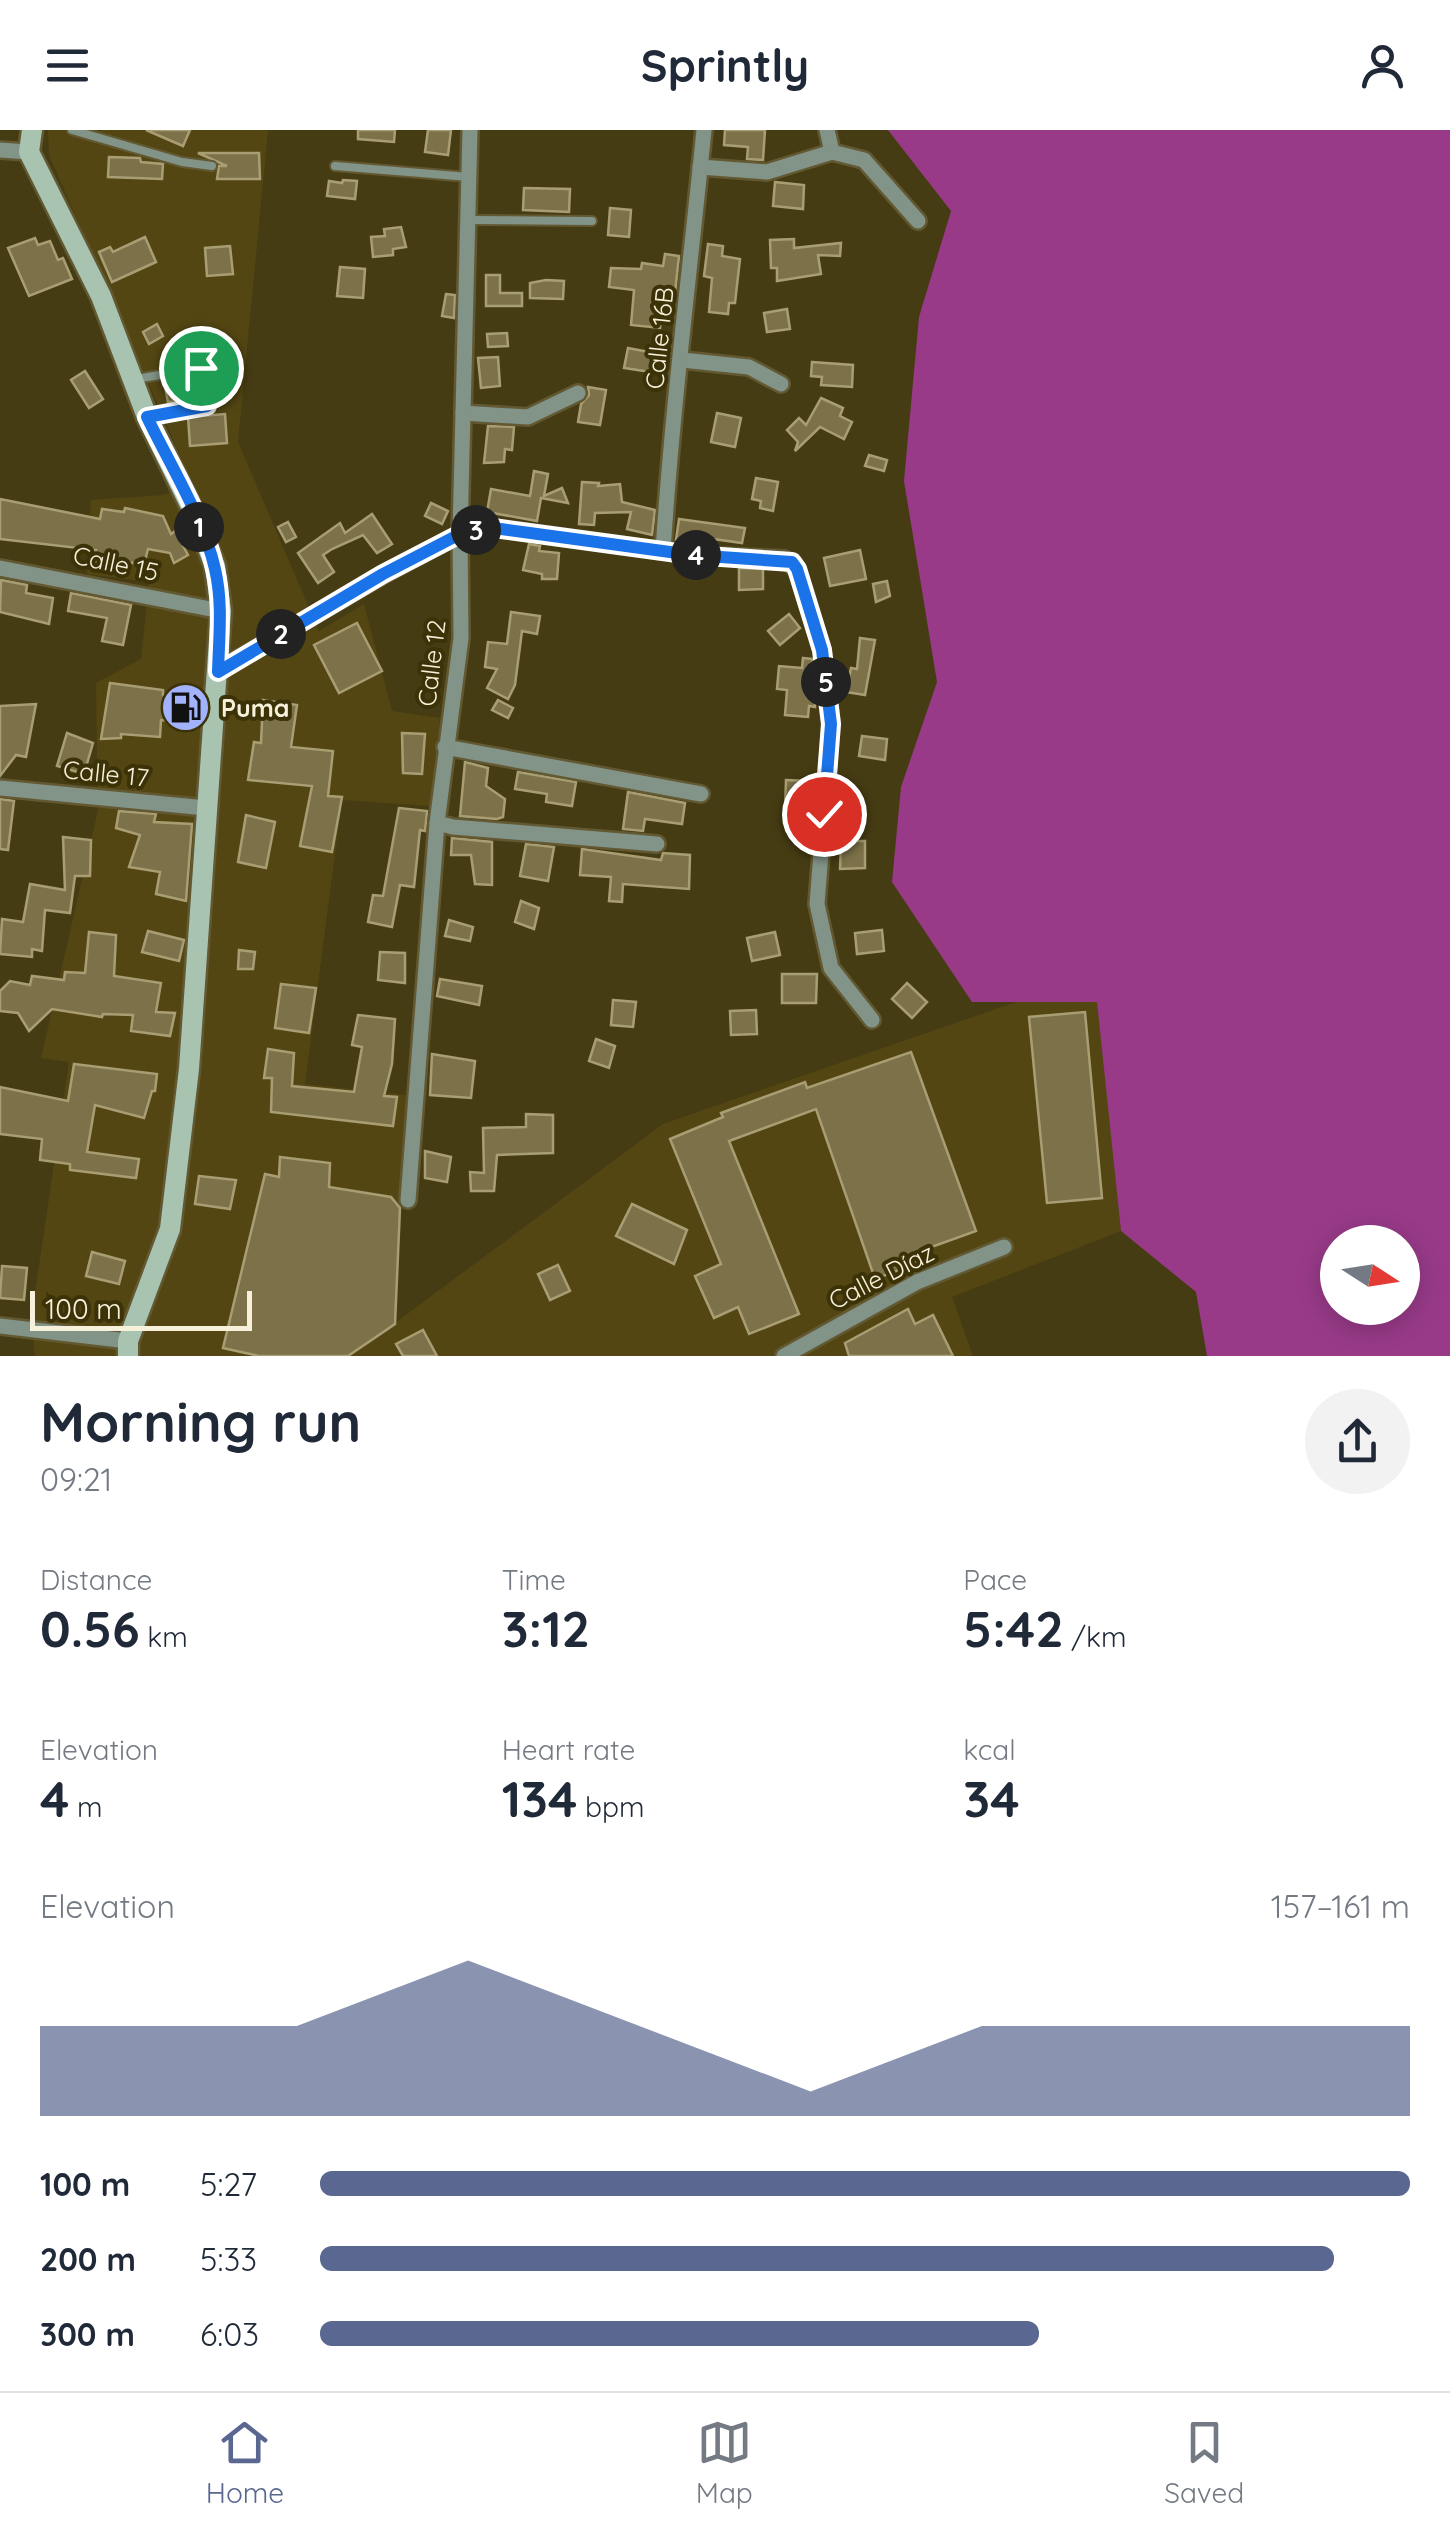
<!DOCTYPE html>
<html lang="en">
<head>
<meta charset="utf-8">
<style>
  :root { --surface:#fff; --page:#f2f2f3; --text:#1f2937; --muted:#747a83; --line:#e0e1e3; --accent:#5a6790 }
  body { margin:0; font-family:Quicksand,sans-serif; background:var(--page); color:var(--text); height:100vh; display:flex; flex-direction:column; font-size:38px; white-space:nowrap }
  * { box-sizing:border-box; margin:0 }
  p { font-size:32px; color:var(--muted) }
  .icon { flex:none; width:55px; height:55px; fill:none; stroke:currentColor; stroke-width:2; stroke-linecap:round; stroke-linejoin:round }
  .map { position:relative; height:1226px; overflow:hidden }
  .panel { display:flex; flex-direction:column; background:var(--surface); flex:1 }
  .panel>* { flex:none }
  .needle { width:65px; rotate:102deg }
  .tools { position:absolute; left:1320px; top:1095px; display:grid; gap:20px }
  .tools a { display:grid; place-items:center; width:100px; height:100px; border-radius:50%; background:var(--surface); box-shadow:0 5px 25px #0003; font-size:50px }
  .scale { position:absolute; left:30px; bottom:25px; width:222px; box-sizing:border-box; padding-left:10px; border:5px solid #f7f1db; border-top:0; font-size:28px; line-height:35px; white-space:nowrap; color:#f7f1db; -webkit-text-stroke:8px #3c3207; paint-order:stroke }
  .pin { position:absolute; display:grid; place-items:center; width:85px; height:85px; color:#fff; margin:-42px; border:5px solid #fff; border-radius:50%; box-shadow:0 2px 10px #0007 }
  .km { position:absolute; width:50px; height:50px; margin:-25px; border-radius:50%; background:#222; color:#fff; font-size:28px; line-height:50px; text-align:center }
  .round { display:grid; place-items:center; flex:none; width:105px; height:105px; border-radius:52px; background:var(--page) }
  .head { display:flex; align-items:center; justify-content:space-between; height:170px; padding:0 40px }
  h1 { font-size:55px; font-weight:700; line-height:75px }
  .figures { display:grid; grid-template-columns:repeat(3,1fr); gap:15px; height:170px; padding:10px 40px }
  .figures div { display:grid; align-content:center }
  .figures b { font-size:50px; font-weight:700 }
  .figures small { font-size:28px; font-weight:400 }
  .figures p { font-size:28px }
  .chart { height:280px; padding:20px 40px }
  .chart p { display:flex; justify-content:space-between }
  .chart svg { width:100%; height:180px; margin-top:10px; fill:var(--accent); opacity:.7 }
  ul { padding:0 40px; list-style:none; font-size:32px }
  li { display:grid; grid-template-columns:160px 120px 1fr; align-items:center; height:75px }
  li i { height:25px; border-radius:12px; background:var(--accent) }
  header { display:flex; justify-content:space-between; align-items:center; height:130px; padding:0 40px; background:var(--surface); font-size:45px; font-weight:700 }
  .tab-bar { display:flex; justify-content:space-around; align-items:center; height:140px; border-top:2px solid var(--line); background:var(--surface); font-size:28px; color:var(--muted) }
  .tab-bar a { display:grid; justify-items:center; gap:5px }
  .tab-bar .current { color:var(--accent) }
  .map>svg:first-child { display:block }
</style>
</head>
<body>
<header><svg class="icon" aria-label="menu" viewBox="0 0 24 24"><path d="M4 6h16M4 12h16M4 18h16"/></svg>Sprintly<svg class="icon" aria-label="person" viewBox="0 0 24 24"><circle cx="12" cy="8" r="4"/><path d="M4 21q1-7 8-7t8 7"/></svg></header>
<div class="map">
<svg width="1450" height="1226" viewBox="0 0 1450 1226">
  <rect width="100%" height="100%" fill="#463c13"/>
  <path fill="#534613" d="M48,0h220l-30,312 81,189 45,-27 28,107 48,7 -9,88 -89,-6 -37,284 101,11 -11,228 268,-199 353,-122 82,-1 23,230 -169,66 21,59h-938l-4,-36 38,-258 -28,-4 57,-248 -2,-127 45,-24 8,-77 -62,-8 4,-74 72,-5 30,-10 -144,-330z"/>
  <path fill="#983a88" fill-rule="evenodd" d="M888,0h562v1226h-243l-11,-64 -75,-61 -24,-229h-125l-80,-120 9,-95 36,-105 -33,-201 15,-164 32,-106zM1338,1112h64v66h-64z"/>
  <g fill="#7c7148" stroke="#a99e73" stroke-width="2.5">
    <path d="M146,0h44l-7,16z"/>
    <path d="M358,0h37l-1,12 -36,-3z"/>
    <path d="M428,0h23l-3,25 -23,-3z"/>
    <path d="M725,0h40l-2,30 -16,-1 1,-12 -24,-2z"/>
    <path d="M198,23h61l1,26h-43l2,-13h8z"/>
    <path d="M109,27l31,1 1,4 22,2 -1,15 -54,-2z"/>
    <path d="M343,50l14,1 -2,18 -28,-3 2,-15 13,2z"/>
    <path d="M775,52l29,3 -1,24 -30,-3z"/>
    <path d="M524,58l46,1 -1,23 -46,-2z"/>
    <path d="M610,78l21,2 -2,27 -21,-2z"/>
    <path d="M401,97l5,20 -13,2v6l-20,2 -2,-20 14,-1 -1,-7z"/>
    <path d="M145,107l11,25 -44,20 -13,-30 11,-5 3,5z"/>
    <path d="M35,108l3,7 12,-4 8,19 5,-2 9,21 -43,17 -21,-48z"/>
    <path d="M794,109v9l47,-5 -1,13 -22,-1 3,19 -44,7v-13h-6l-1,-28z"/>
    <path d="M708,114l15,2 -1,10 18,3 -5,44h-6l-1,11 -19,-2 3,-34 -8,-2z"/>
    <path d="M230,116l3,28 -26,2 -2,-28z"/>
    <path d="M665,124l14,2 -4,37 -11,-2 -4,37 -29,-3 3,-35 -25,-3 2,-19 30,1 1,-6 21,3z"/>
    <path d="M340,137l25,2 -2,29 -26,-2z"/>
    <path d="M486,145h14v18h22v13h-36z"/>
    <path d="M546,150l18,1 -1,18 -33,-1v-15z"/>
    <path d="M446,164l9,1 -1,23 -12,-2z"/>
    <path d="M787,179l3,20 -23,3 -3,-19z"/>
    <path d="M157,194l6,12 -14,8 -6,-12z"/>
    <path d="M507,203l1,13 -20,1 -1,-13z"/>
    <path d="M628,218l26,5 -3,19 -27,-4z"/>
    <path d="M498,227l2,29 -19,2 -3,-30z"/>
    <path d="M214,230h14v18h6l-1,14 -21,-2 -2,-13 5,-1z"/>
    <path d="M812,232l41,3 -1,22 -31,-2 1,-8 -11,-1z"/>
    <path d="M85,241l18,28 -14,9 -18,-28z"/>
    <path d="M176,250l1,3 18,-3 1,20 -28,2 -4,-20z"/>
    <path d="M588,257l18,3 -6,35 -22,-3 3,-18 8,-9z"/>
    <path d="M821,268l22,10 -3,8 12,6 -8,17 -24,-12 -25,24 3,-9 -11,-12 12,-12 7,7z"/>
    <path d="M717,283l24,5 -6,29 -24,-5z"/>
    <path d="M225,284l2,29 -37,3 -2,-29z"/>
    <path d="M488,296l26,1 -2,23 -7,-1 -1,13 -20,1z"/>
    <path d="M869,325l18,5 -3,11 -19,-5z"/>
    <path d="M534,341l14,3 -4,22 18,-8 6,15 -27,-5 -4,23 -50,-9 4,-23 39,7z"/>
    <path d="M756,348l22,4 -5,29 -13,-3 1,-7 -9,-2z"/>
    <path d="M582,352l17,1 -1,3 22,-2 2,18 33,8 -3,25 -25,-6 4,-17 -36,1 -1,12 -15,-1z"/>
    <path d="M0,369l100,20 2,-10 22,3 1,-4 38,8 8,18 4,-3 13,24 -14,8 -4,-10 -22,-4 -4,16 -28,-5 -1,8 -4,1 -17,-2 2,-17 -96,-11z"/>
    <path d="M431,373l17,8 -6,13 -17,-8z"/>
    <path d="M372,384l20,30 -15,9 -14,-18 -31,14 -9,6 11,17 -16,11 -20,-30 42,-30 5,10z"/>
    <path d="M679,389l66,9 -3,15 -43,-6 -1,6 -22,-3z"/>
    <path d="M288,392l8,15 -10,5 -8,-15z"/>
    <path d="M529,414l11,2 -1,5 20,2 -2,26h-15v-5l-19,-4z"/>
    <path d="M860,420l6,29 -36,7 -6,-28z"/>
    <path d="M739,438l24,1v20l-24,1z"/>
    <path d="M1,450l26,5 -1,8 27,5 -4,26 -49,-12z"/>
    <path d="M887,451l3,15 -14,6 -3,-18z"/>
    <path d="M71,463l60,12 -8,40 -21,-4 5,-23 -39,-7z"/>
    <path d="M511,482l29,4 -3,18 -15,-3 -7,54 -7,14 -21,-11 10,-19 -12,-2 3,-25 19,2z"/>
    <path d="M789,484l11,14 -20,17 -12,-14z"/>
    <path d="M357,493l25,48 -43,22 -25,-48z"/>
    <path d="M860,508l15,2 -10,55 -19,-3 5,-24 6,1z"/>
    <path d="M803,528l9,1 3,48 -6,-1 -1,11 -23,-2 2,-25 -10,-1 2,-23 23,2z"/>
    <path d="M110,553l53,7v5l35,3 -2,25 -35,-3 -1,17 -39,-3v4l-20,1z"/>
    <path d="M263,570l34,5 -6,42 42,4 -5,45 14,1 -10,55 -32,-6 12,-60 -64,-6 6,-38 7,1z"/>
    <path d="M498,570l15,8 -5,10 -16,-8z"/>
    <path d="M36,574l-10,53 -10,-2 -16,21v-70z"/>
    <path d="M67,603l26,10 -9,31 -27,-8z"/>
    <path d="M402,603l23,1 -3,40 -19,-1z"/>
    <path d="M862,606l25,3 -2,21 -26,-4z"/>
    <path d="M465,632l23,6 -2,18 19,13 -2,18 -6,2 -37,-3z"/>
    <path d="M518,642l58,10 -4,24 -26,-4 1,-8 -32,-5z"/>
    <path d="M786,650l23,1 -1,29 -23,-1z"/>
    <path d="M628,662l57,11 -3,21 -37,-5 -2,12 -20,-2z"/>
    <path d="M0,669l14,2 -6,49 -8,-1z"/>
    <path d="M836,676l12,2 -2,15 -11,-1z"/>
    <path d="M399,678l28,3 -2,20 -5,-1 -6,57 -14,-2 -8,42 -24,-5 5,-27 10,1z"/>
    <path d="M119,681l37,3 -2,8 38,2 -6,77 -30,-7 4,-22 -31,-5 11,-32 -24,-7z"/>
    <path d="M246,685l29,7 -9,46 -28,-6z"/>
    <path d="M63,707l28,3 -1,36h-15l-5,37 -25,-3 -3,41 -10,-2v8l-32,-3 2,-35 21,3 7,-38 35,6z"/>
    <path d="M452,708l40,4v43l-17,-1 -4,-29h-20z"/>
    <path d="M841,711h24v27l-25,1z"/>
    <path d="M526,714l28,3 -6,34 -28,-5z"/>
    <path d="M582,719l79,11 2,-7 27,2 -1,34 -66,-5 -1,18 -13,-1 2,-24 -31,-2z"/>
    <path d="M521,771l18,7 -5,21 -19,-7z"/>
    <path d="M449,790l24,7 -3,14 -25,-5z"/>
    <path d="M882,800l2,21 -27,3 -2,-21z"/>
    <path d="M148,801l36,9 -5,21 -37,-9z"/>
    <path d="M89,802l27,3 -2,41 47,7 -5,29 19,1 -5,23 -39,-5 2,-16 -30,-1 -1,3 -50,-8 -23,22 -11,-18 -18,-2v-20l10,-10 20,4 2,-9 32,4 1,-8 20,1z"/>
    <path d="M775,802l5,23 -28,6 -5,-23z"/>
    <path d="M239,820l16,2 -2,17h-15z"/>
    <path d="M380,822l25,1v30l-27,-3z"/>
    <path d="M782,844h35l-1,29h-34z"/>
    <path d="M440,849l42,7 -3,19 -42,-9z"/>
    <path d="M907,853l20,19 -15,16 -20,-19z"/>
    <path d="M281,854l35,4 -7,45 -34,-5z"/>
    <path d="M613,870l23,2 -3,25 -22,-2z"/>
    <path d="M756,880l1,24 -26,1 -1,-24z"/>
    <path d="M1085,882l17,186 -55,5 -18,-186z"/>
    <path d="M358,885l37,4 -3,45 -8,32 13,1 -4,29 -122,-14 1,-34h-8l4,-29 26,4 -2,33 62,6 8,-45 -10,-2z"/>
    <path d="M596,909l19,7 -6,22 -20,-7z"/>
    <path d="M911,922l65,179 -53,19 3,10 -51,19 -59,-170 -87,32 70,173 -50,20 -11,-27 -24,11 -19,-42 26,-12 -51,-125 53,-22 -2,-4 84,-31 2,6z"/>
    <path d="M432,924l43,7 -4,37 -41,-3z"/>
    <path d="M74,934l83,10 -2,17h-3l-8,27 -49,-13 -8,47 52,7 -3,19 -66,-8v-6l-30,-4 2,-21 -42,-5v-47l68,14z"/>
    <path d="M526,984l27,1v38l-56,2 -3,36h-23l-1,-19 14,1 -1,-45 43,-1z"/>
    <path d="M425,1021l26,6 -4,25 -22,-4z"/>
    <path d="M280,1027l50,6 -1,24 62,10 9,11 -5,116 -47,32h-89l-36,-8 42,-174 14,3z"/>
    <path d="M199,1046l37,4 -6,29 -35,-5z"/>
    <path d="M632,1074l55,26 -13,34 -58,-28z"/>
    <path d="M92,1122l33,9 -6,23 -33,-8z"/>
    <path d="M558,1135l12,26 -20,9 -12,-26z"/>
    <path d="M2,1136l25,2 -3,32 -24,-2z"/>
    <path d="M908,1179l7,15 18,-9 20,41h-104l-4,-13z"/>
    <path d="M423,1200l14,26h-34l-7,-12z"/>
  </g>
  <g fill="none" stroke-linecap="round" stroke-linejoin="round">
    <defs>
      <g id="lane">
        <path d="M72,0l110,32 30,4"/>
        <path d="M335,36l134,11"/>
        <path d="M468,90l124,1"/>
        <path d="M136,249l65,-11 6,38 -56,10"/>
      </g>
      <g id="street">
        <path d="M827,0l5,22"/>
        <path d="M0,20l29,2"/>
        <path d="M700,37l67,5 65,-20 32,8 54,61"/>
        <path d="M682,230l67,7 32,17"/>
        <path d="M463,283l65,4 50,-24"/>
        <path d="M663,421c9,-141 27,-281 41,-421"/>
        <path d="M0,438l221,43"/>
        <path d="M217,541l166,-96 77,-41 27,-7 205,28 92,4 13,10 25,81 9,74 -14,180 14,64 41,52"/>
        <path d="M445,617l256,47"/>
        <path d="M0,658l206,20"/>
        <path d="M437,693l16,4 204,17"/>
        <path d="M408,1070l29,-377 24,-185 -1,-104 10,-404"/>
        <path d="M0,1196l128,15"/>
        <path d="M784,1226l133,-74 87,-35"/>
      </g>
      <path id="secondary" d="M32,0l-3,22 72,144 46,121 46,94 22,55 6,45 -32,458 -19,160 -42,112v15"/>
    </defs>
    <use href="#lane" stroke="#625933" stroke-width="12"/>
    <use href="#street" stroke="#625933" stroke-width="20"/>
    <use href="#secondary" stroke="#625933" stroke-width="25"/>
    <use href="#lane" stroke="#829387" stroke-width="8"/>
    <use href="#street" stroke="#829387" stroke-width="15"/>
    <use href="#secondary" stroke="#a8c4b1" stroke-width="20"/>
  </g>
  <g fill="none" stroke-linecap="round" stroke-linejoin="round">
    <defs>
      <path id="route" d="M201,238l6,38 -60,11c22,46 57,102 68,152 8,34 4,68 3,103l165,-98 77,-40 26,-7 206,28 100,7 5,7 25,81 9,74 -7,90"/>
    </defs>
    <use href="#route" stroke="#fff" stroke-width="20"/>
    <use href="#route" stroke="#1a73e8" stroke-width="12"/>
  </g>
  <defs>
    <symbol id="fuel-disc" viewBox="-11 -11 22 22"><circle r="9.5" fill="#a3b2fd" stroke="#3c3207"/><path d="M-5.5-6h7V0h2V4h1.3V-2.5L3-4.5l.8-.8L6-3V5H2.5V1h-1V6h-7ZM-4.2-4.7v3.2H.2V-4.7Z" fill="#111"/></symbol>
  </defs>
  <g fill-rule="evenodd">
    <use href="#fuel-disc" x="158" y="550" width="55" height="55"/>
  </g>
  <g text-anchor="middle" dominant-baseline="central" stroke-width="8" stroke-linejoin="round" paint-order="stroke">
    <g font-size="25" fill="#f7f1db" stroke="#3c3207">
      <text transform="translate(659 208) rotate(-84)">Calle 16B</text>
      <text transform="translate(116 433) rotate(12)">Calle 15</text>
      <text transform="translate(431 533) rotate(-83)">Calle 12</text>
      <text transform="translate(106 643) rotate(6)">Calle 17</text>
      <text transform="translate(881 1146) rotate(-27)">Calle Díaz</text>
    </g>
    <g font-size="25" font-weight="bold" fill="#f7f1db" stroke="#3c3207" text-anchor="start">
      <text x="221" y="577">Puma</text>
    </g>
  </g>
</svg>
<div class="tools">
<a><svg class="needle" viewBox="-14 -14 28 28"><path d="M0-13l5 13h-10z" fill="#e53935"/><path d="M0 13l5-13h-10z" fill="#747a83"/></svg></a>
</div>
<div class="scale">100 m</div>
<div class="pin" style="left:201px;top:238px;background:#1e9e55"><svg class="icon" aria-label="arrive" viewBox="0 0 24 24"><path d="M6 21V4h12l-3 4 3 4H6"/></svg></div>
<div class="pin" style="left:824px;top:684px;background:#d93025"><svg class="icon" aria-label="check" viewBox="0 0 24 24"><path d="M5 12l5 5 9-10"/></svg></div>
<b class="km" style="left:199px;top:397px">1</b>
<b class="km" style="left:281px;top:504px">2</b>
<b class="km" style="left:476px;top:400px">3</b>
<b class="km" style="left:696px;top:425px">4</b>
<b class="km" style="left:826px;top:552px">5</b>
</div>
<section class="panel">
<div class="head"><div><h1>Morning run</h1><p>09:21</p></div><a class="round"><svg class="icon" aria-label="share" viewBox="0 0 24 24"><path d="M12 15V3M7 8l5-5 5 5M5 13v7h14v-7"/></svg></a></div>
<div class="figures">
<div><p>Distance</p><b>0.56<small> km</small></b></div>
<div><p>Time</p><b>3:12</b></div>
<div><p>Pace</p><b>5:42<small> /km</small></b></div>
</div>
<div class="figures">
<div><p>Elevation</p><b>4<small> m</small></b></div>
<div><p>Heart rate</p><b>134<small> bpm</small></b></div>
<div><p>kcal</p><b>34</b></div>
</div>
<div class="chart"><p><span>Elevation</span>157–161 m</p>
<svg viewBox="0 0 160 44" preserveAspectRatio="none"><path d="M0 44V22L10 22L20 22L30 22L40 14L50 6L60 14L70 22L80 30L90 38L100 30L110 22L120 22L130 22L140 22L150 22L160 22V44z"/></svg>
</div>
<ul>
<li><b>100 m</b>5:27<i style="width:100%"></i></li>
<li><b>200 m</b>5:33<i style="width:93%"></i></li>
<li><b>300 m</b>6:03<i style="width:66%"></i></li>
</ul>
</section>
<nav class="tab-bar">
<a class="current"><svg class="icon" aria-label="home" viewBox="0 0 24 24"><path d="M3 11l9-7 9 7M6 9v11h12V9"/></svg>Home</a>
<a><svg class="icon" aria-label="map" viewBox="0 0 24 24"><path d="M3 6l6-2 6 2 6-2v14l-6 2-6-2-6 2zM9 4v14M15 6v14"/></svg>Map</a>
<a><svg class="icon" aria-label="saved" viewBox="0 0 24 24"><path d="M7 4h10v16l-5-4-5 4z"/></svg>Saved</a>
</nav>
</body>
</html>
